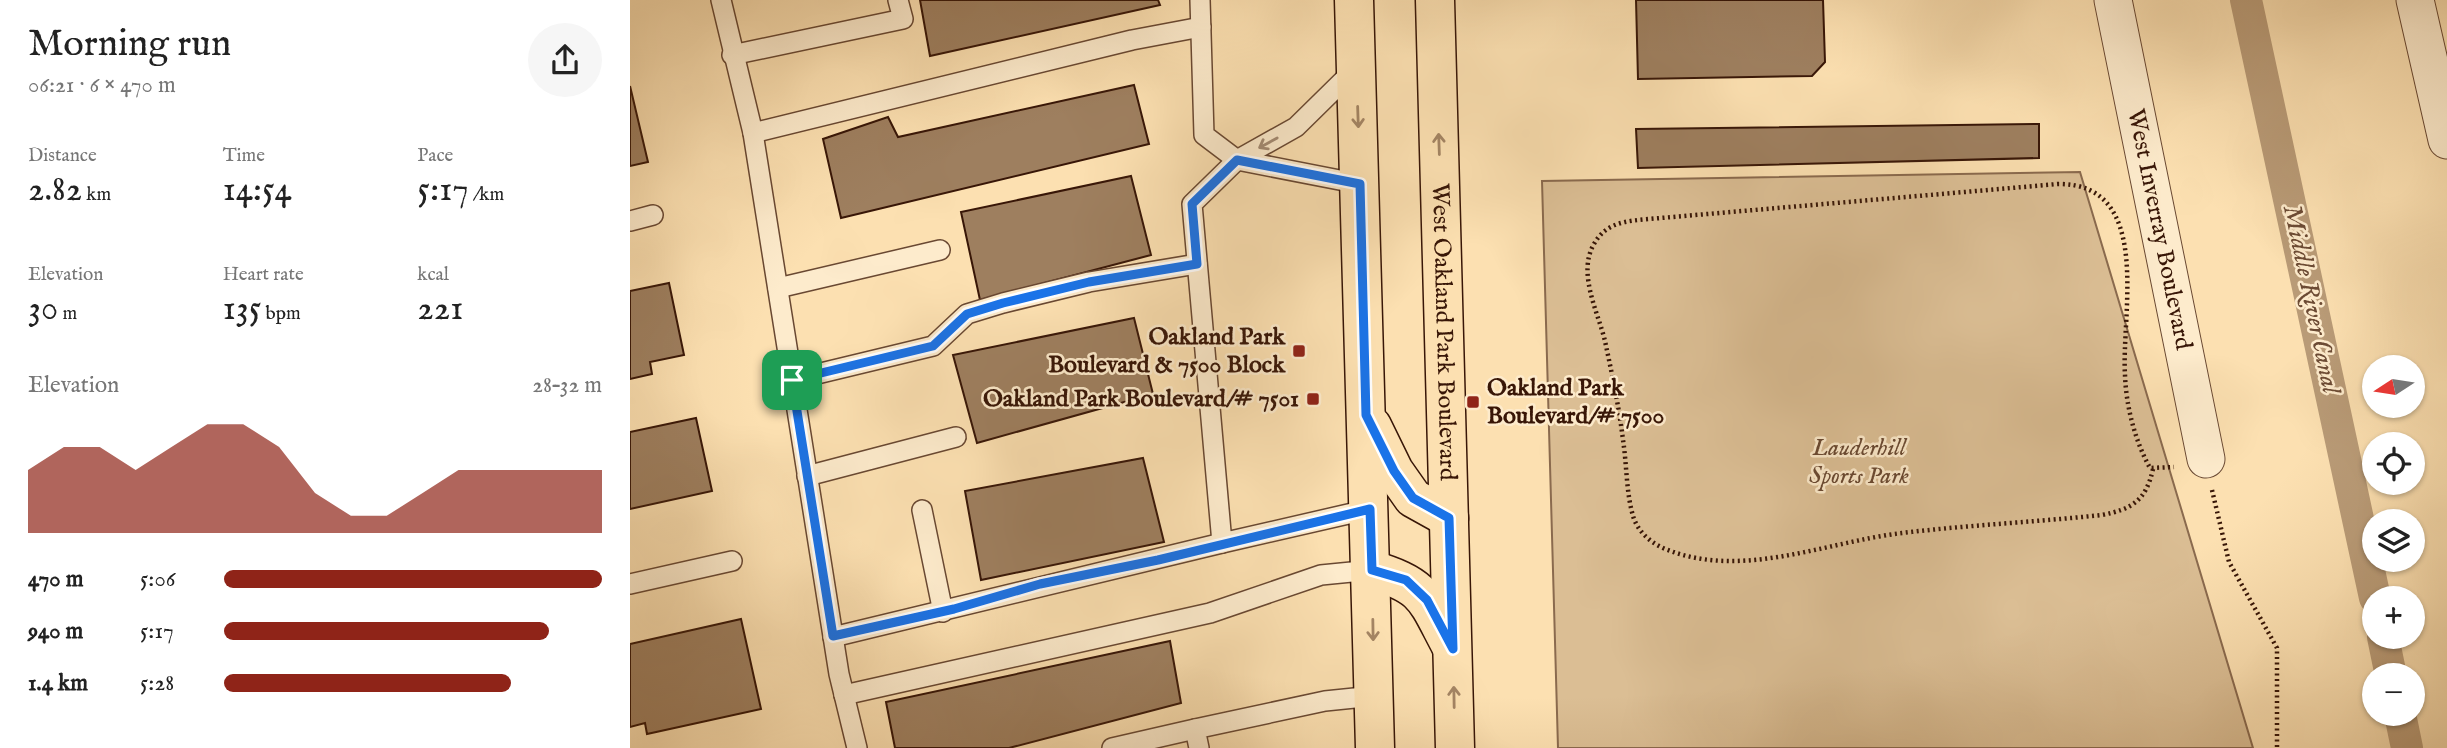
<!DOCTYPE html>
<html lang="en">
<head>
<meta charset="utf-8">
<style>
  :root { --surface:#fff; --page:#f6f6f6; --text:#222; --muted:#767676; --accent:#8f2418 }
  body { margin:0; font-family:"IM FELL English",serif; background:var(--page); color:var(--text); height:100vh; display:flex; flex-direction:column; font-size:26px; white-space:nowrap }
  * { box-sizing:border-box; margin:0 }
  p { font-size:23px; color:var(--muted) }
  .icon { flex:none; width:38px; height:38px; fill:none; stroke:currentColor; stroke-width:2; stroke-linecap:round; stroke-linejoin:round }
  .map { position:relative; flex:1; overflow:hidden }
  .drawer { display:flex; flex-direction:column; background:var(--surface); width:630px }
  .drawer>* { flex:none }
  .needle { width:46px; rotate:258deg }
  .buttons { position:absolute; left:1732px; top:355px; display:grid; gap:14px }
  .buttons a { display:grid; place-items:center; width:63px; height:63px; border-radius:50%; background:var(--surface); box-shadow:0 2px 5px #0004; font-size:35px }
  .pin { position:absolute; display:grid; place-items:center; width:60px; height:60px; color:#fff; margin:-30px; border-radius:14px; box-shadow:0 4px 10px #0006 }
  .round { display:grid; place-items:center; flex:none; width:74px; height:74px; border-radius:37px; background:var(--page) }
  .headline { display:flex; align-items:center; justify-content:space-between; height:119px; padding:0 28px }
  h1 { font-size:38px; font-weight:600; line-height:52px }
  .metrics { display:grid; grid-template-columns:repeat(3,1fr); gap:10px; height:119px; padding:7px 28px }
  .metrics div { display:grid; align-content:center }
  .metrics b { font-size:35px; font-weight:600 }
  .metrics small { font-size:19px; font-weight:400 }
  .metrics p { font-size:19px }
  .chart { height:196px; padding:14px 28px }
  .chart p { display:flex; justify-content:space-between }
  .chart svg { width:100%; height:126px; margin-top:7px; fill:var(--accent); opacity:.7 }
  ul { padding:0 28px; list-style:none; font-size:23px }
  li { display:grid; grid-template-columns:112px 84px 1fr; align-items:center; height:52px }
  li i { height:18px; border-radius:9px; background:var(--accent) }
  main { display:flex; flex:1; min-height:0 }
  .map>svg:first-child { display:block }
</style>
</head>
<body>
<main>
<section class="drawer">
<div class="headline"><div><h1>Morning run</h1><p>06:21 · 6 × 470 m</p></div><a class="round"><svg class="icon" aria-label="share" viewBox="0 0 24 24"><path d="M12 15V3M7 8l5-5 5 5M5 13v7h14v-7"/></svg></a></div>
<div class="metrics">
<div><p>Distance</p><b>2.82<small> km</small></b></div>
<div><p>Time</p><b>14:54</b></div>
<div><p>Pace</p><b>5:17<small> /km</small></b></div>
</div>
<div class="metrics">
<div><p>Elevation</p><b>30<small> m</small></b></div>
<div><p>Heart rate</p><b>135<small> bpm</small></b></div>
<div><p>kcal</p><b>221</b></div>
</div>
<div class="chart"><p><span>Elevation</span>28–32 m</p>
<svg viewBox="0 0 160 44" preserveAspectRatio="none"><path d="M0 44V22L10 14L20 14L30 22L40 14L50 6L60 6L70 14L80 30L90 38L100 38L110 30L120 22L130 22L140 22L150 22L160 22V44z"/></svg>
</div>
<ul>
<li><b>470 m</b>5:06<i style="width:100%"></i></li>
<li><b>940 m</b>5:17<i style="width:86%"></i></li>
<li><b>1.4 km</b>5:28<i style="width:76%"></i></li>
</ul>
</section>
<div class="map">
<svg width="1817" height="748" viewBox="0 0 1817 748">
  <rect width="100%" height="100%" fill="#fce0b1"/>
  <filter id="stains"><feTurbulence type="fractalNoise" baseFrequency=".00286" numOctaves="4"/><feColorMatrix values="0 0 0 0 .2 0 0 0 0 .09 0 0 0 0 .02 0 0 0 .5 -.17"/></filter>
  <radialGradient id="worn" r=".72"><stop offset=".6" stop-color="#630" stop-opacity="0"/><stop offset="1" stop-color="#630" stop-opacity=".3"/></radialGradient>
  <path fill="#dbbe94" stroke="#8a6a4e" stroke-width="2" d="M1450,172l173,576h-695l-16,-567z"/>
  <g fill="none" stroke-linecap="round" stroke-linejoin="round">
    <g stroke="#b99b77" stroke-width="32">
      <path d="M1616,0l129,598"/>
      <path d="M1753,637l8,39"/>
      <path d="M1770,714l7,34"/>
    </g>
  </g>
  <g fill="#9e7f5f" stroke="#381607" stroke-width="2">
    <path d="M290,0h238l2,5 -230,51z"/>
    <path d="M1006,0h187l2,62 -13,14 -174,3z"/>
    <path d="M504,85l15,59 -308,74 -18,-79 65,-22 10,20z"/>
    <path d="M0,86l18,76 -18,4z"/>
    <path d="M1409,124v34l-401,10 -2,-39z"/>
    <path d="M501,176l20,79 -171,45 -19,-88z"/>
    <path d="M39,283l15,72 -34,7 2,12 -22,5v-88z"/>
    <path d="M504,318l19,76 -176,49 -24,-88z"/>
    <path d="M66,418l16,73 -82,18v-77z"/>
    <path d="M513,458l21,84 -183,38 -16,-89z"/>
    <path d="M111,619l20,90 -114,25 -2,-11 -15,4v-83z"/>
    <path d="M540,641l11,62 -172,45h-114l-9,-46z"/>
  </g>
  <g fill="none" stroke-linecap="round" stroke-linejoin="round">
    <defs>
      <g id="service">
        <path d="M91,0l32,133 379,-93 69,-13"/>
        <path d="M570,0l4,135 33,25 123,24"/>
        <path d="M102,55l171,-36 -5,-19"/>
        <path d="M725,69l-59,58 -59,33 -45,44 30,339 148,-34"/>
        <path d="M123,133l86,541 18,74"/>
        <path d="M0,221l23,-6"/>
        <path d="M148,288l162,-38"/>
        <path d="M162,380l141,-34 34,-32 36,-11 86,-21 108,-18"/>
        <path d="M177,476l149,-39"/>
        <path d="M292,510l21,102"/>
        <path d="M0,584l102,-23"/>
        <path d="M203,637l389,-94"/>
        <path d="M214,695l366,-82 111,-38 51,-5"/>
        <path d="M482,748l83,-19"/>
        <path d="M569,748l-4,-19 130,-28 49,-5"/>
      </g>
      <g id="minor">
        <path id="s1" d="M1483,0l93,459"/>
        <path d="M1785,0l32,140"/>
      </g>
      <g id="primary">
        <path d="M724,0l21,748"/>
        <path id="s2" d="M805,0l20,748"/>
        <path d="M742,426l22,45 19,27 36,20"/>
        <path d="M742,570c53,16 53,27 78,74"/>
      </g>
    </defs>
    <use href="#service" stroke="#694832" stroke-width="22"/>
    <use href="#minor" stroke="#694832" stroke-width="39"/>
    <use href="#primary" stroke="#381607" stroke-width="41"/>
    <g stroke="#381607" stroke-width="4.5" stroke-dasharray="2 3.5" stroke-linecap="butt">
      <path d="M1523,469c-7,31 -20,40 -51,46 -66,7 -133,10 -200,18 -77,9 -162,48 -239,15 -13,-6 -24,-16 -29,-29 -8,-24 -7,-54 -11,-79 -4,-33 -11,-66 -18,-99 -7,-29 -28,-68 -11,-97 12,-22 33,-23 55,-25l409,-35c96,-1 63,130 67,191 1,31 10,66 25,93l24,-1"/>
      <path d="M1582,490l17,72 48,86v100"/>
    </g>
    <use href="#service" stroke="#fdebcc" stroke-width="19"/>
    <use href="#minor" stroke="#fdebcc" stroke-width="37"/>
    <use href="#primary" stroke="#fce0b1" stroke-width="38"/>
  </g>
  <defs><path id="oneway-shaft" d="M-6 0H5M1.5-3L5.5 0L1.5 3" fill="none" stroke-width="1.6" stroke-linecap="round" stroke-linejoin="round" transform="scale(1.75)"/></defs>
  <g stroke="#a48564">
    <use href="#oneway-shaft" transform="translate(728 117) rotate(88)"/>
    <use href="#oneway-shaft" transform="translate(809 144) rotate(-92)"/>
    <use href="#oneway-shaft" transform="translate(743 630) rotate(89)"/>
    <use href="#oneway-shaft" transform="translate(824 697) rotate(-91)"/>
  </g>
  <use stroke="#a48b73" href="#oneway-shaft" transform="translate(638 143) rotate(151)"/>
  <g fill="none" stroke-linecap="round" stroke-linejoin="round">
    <defs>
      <path id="route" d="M607,160l123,24 6,231 28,56 19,27 36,20 4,131 -26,-49 -21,-20 -34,-10 -2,-61 -212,51 -118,24 -86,25 -121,27 -41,-256 141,-34 34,-32 36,-11 86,-21 108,-18 -5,-60z"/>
    </defs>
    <use href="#route" stroke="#fff" stroke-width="14"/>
    <use href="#route" stroke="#1a73e8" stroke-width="9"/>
  </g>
  <g fill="#8f2418" stroke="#fdebcc" stroke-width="2.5">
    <rect x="662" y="344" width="14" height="14" rx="3.5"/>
    <rect x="676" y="392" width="14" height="14" rx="3.5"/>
    <rect x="836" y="395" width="14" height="14" rx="3.5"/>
  </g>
  <g text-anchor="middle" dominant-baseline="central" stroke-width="5" stroke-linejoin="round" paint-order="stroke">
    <g font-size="24" fill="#381607" stroke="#fdebcc">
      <text stroke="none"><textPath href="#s1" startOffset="234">West Inverray Boulevard</textPath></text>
      <text stroke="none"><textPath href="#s2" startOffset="332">West Oakland Park Boulevard</textPath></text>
    </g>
    <g font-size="24" font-weight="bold" fill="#381607" stroke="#fdebcc" text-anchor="end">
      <text x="655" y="337">Oakland Park<tspan x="655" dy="28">Boulevard &amp; 7500 Block</tspan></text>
      <text x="857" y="388" text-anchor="start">Oakland Park<tspan x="857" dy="28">Boulevard/# 7500</tspan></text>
      <text x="669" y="399">Oakland Park Boulevard/# 7501</text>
    </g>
    <g font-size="24" font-style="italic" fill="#694831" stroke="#fdebcc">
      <text x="1229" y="448">Lauderhill<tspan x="1229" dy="28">Sports Park</tspan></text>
    </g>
    <g font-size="26" font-style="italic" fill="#6c4b34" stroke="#fdebcc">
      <text transform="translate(1681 299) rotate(78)">Middle River Canal</text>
    </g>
  </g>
  <rect width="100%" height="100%" filter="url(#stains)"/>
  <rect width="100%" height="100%" fill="url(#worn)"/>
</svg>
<div class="buttons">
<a><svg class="needle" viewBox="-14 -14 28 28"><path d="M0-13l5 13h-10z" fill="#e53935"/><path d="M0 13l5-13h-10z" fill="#767676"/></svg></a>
<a><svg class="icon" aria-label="locate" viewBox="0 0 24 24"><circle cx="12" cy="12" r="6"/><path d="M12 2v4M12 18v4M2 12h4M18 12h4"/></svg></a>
<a><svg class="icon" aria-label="layers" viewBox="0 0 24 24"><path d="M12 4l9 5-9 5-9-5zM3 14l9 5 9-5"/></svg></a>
<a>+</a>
<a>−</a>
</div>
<div class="pin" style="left:162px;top:380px;background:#1e9e55"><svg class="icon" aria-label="arrive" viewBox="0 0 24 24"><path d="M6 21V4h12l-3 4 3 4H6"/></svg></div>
</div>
</main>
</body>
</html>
